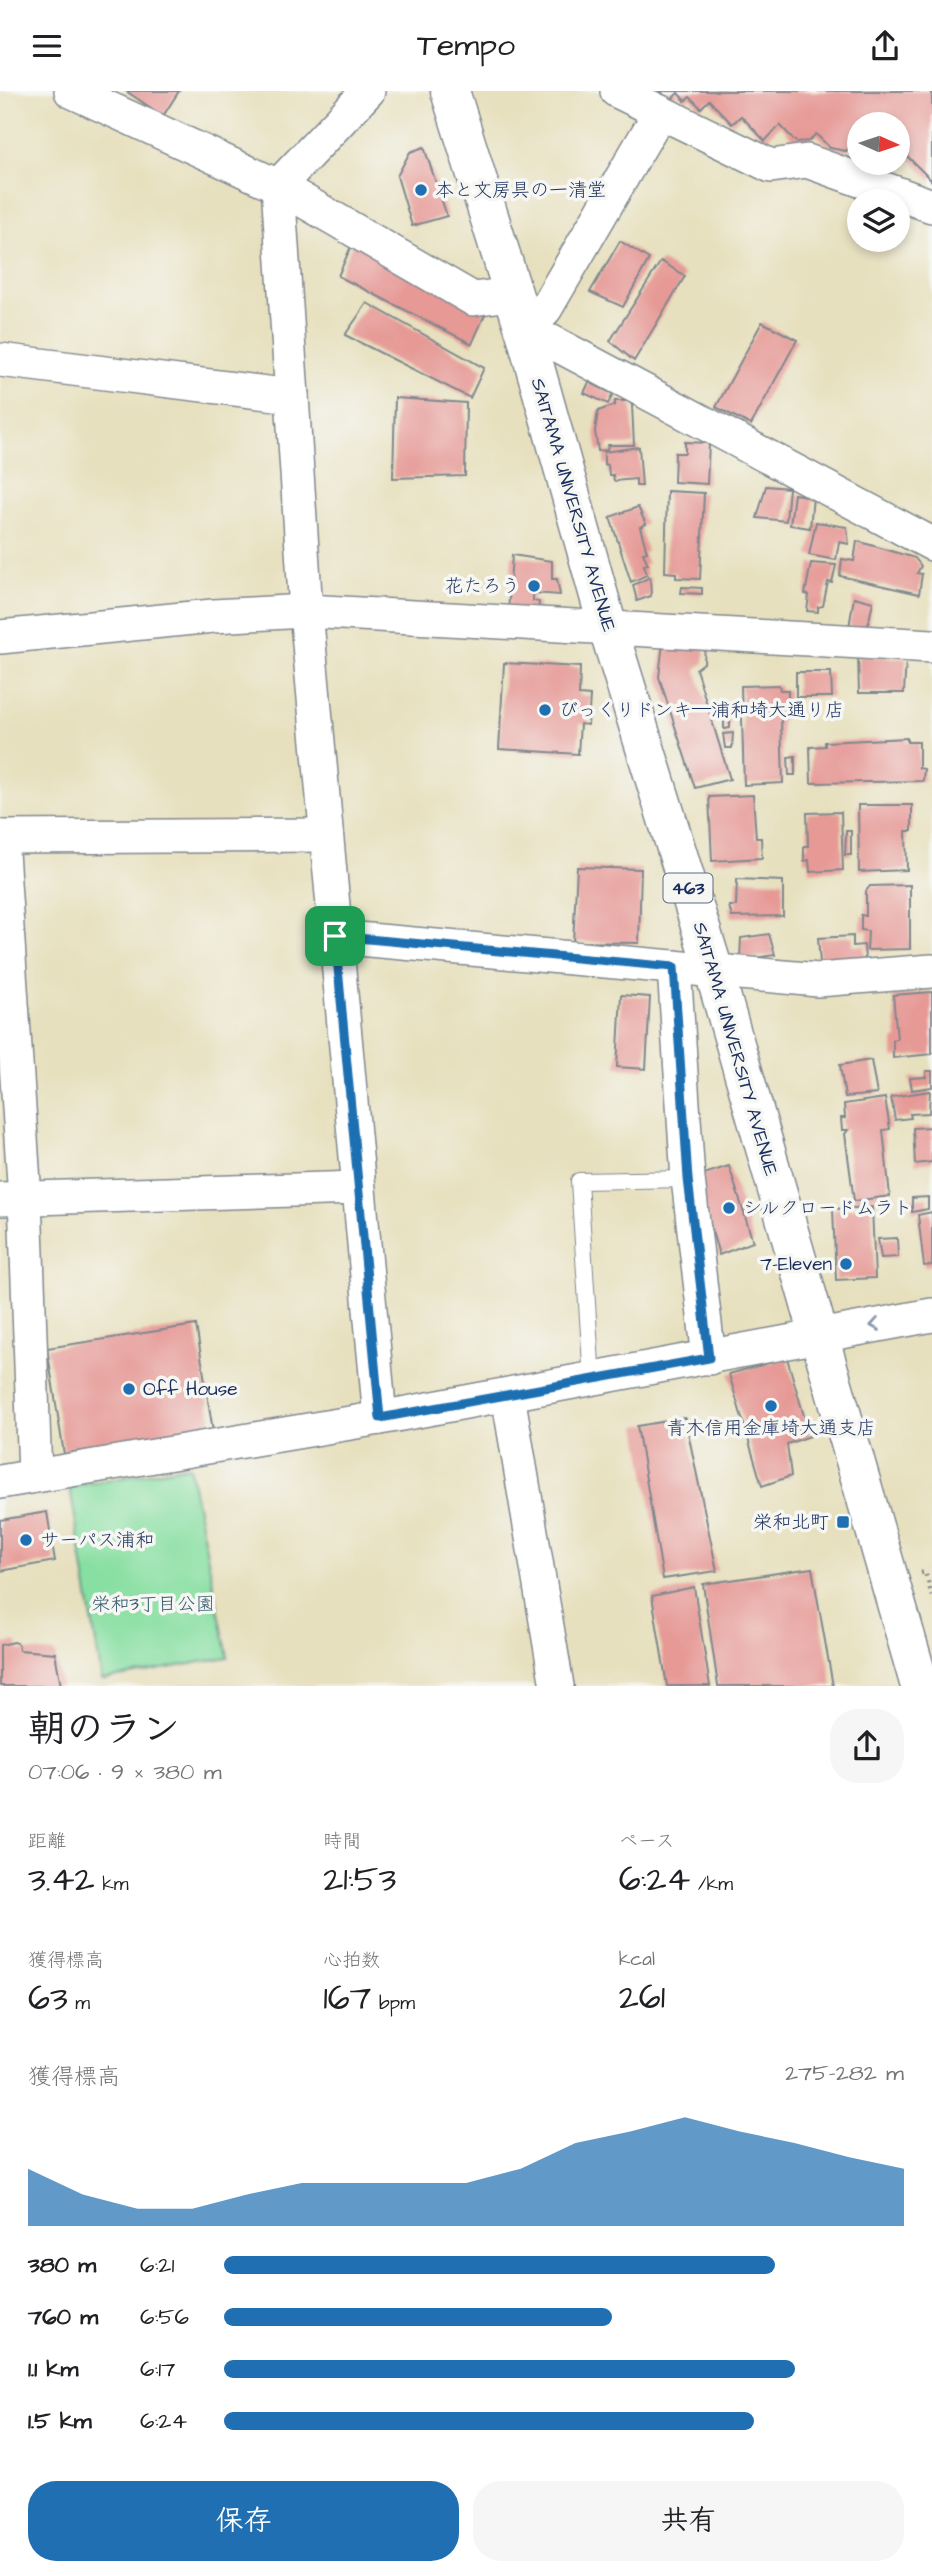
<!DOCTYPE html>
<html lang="ja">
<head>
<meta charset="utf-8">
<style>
  :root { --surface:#fff; --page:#f6f6f6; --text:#202124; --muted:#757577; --accent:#1f6fb2 }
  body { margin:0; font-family:"Architects Daughter","Klee One",sans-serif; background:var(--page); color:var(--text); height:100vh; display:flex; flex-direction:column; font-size:26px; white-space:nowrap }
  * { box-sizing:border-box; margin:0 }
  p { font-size:23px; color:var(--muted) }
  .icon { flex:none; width:38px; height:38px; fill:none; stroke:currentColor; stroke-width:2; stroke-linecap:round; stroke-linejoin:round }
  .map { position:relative; height:1595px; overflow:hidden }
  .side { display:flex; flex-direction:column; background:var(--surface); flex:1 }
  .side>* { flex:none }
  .needle { width:46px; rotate:93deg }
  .fabs { position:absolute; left:847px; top:21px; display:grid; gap:14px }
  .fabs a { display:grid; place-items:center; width:63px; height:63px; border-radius:50%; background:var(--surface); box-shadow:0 4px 10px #0003; font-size:35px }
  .pin { position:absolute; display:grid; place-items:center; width:60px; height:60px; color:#fff; margin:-30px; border-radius:14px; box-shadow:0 4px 10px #0006 }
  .round { display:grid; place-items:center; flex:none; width:74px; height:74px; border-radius:28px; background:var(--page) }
  .head { display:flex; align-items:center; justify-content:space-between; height:119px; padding:0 28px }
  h1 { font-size:38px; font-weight:600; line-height:52px }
  .figures { display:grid; grid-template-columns:repeat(3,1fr); gap:10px; height:119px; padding:7px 28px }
  .figures div { display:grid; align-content:center }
  .figures b { font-size:35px; font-weight:600 }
  .figures small { font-size:19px; font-weight:400 }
  .figures p { font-size:19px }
  .chart { height:196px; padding:14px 28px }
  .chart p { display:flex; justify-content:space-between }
  .chart svg { width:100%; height:126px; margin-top:7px; fill:var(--accent); opacity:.7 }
  .button { display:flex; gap:14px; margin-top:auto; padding:14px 28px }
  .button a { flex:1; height:80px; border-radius:28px; background:var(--accent); color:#fff; font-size:28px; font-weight:600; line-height:80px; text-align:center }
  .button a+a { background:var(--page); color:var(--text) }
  ul { padding:0 28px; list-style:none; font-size:23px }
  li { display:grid; grid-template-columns:112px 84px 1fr; align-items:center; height:52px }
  li i { height:18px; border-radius:9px; background:var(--accent) }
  header { display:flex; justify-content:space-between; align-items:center; height:91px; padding:0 28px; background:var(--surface); font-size:32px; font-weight:600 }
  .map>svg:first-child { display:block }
</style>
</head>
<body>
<header><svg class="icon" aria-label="menu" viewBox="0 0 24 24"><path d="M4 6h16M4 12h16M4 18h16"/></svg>Tempo<svg class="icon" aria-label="share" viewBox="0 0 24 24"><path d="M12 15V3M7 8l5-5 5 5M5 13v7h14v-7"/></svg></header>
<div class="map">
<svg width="932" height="1595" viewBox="0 0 932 1595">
  <rect width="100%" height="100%" fill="#f6f6f2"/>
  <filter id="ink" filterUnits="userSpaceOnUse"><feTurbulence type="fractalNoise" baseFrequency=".0143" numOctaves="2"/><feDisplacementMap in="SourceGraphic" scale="14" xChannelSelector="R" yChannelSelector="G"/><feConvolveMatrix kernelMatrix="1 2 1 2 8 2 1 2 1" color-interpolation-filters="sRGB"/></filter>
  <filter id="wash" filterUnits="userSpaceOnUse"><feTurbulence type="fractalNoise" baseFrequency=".00686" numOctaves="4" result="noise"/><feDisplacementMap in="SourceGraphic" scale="28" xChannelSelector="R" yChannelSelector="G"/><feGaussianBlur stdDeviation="1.57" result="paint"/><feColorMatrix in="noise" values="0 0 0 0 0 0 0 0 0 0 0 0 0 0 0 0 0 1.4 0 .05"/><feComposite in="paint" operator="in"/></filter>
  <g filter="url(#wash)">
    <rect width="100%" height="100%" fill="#e7e0be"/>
    <path fill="#88dfa2" stroke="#528780" stroke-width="2" d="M189,1375l39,191 -126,23 -32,-193z"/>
    <g id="blocks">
      <g fill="#e69995">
        <path d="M126,0h53l-16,25z"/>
        <path d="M660,0h272v90l-27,-27 -7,7v-37h-39v30l-8,-8 -5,5 -16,-3 -14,-14 -7,7 -13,1 -16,-17 -15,16 -24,-25 -9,8 -23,-24 -8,8 -11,-11 -5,4 -7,-8 -8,8z"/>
        <path d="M424,56l23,69 -35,10 -15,-50 13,-24z"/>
        <path d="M620,150l29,18 -26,48 -33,-15z"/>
        <path d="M353,151l133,70 -14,32 -134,-68z"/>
        <path d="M661,170l24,15 -51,85 -24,-20z"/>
        <path d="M367,212l117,65 -14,30 -125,-63z"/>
        <path d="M762,231l35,18 -46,85 -35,-18z"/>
        <path d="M589,291l24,12 -5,10 -24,-11z"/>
        <path d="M395,307l71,5 -1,73 -72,2z"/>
        <path d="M615,310h14l3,4 2,40h-26l-1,5 -9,1 -3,-20 3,-20 17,-6z"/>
        <path d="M685,351l24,1 -2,41 -33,-2 1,-29h10z"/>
        <path d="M639,356l3,39h-6v-7l-22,2 -1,-6h-4l-1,-10 -4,-1v-12z"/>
        <path d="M766,395l23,2 -3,33 -29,-3z"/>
        <path d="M667,400l37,2 -4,86 -24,-1v-5l-11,-1z"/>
        <path d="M794,403l19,3 -3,31 -20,-3z"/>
        <path d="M638,416l8,17 -6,3 7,25 -4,1 5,11 -4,1 3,10 -16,7 -21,-65z"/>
        <path d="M816,431l31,5 2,17 -10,-2 -3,18 -27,-5z"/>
        <path d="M857,450l58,17 6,8 -4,7 5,1 -3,20 -79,-18 2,-17 12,2z"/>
        <path d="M512,464l40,6v18h5l3,16 -27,-2v8l6,1 -1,13 -30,-2z"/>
        <path d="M811,472l25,2 -4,18 -4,-1 -5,24 -5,1v5l-11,-1 2,-16 -4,-1z"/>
        <path d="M650,486l1,19 -14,5 -4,-16z"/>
        <path d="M682,496l20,1v6l-21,-1z"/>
        <path d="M854,506l19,5 -6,28 -18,-3z"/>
        <path d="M663,551l42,3 -1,18 -8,6 34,110 -35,9 -36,-111z"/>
        <path d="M858,565l48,2 -2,35h-45z"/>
        <path d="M504,572l76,4 -1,28 11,1 -2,29 -8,-1 -2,30 -79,-5z"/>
        <path d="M796,581h35l1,25h-36z"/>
        <path d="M779,594l1,5h8v27l-7,1 2,65 -39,2 -3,-99z"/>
        <path d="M724,618h6v19l-6,1z"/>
        <path d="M733,642l-1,15h-7l-2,-14z"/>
        <path d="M907,647v4h12v26l5,1 -1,12 -112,2 -1,-36 15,-1v-4z"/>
        <path d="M795,665v19h-6l-1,-18z"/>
        <path d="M753,704l3,43h5l1,20 -50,3 -3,-64z"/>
        <path d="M858,714h54v26h-6l1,39 -48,2z"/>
        <path d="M841,721l2,58 -33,2 -1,-12 -5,1v-15h4l-1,-33z"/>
        <path d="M846,740h5v24h-6z"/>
        <path d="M577,776l64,2 -2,74 -66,-1z"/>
        <path d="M737,788l46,2v35l-51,1 -3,-11h7z"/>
        <path d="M910,794v64l-43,1 1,-19 -7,-1v-15l5,1v-25l4,-5z"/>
        <path d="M769,843l6,21 -35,5 1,-22z"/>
        <path d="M853,845v10l11,-1 1,16 -45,2 -2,-25z"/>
        <path d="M932,901v62l-39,4v-18l4,-1 -4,-44z"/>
        <path d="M621,904l29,2 -4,72 -29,-2z"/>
        <path d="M871,969l6,34 -32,3 -5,-32z"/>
        <path d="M926,980h6v16l-20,3 -2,-12 16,-1z"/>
        <path d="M930,1000l-1,22 -19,1 1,4 -16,2 -4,-23z"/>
        <path d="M885,1007l5,31 -7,1 7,66 -36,5 -9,-67 3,-4h-6l-1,-12h4l-1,-14z"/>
        <path d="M932,1036v35l-17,2 -2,-36z"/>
        <path d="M729,1075l24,76 -34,13 -18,-62 3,-19z"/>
        <path d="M928,1106v12l-16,3v-14z"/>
        <path d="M872,1116l3,71 -39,2 -3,-71z"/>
        <path d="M932,1121v53l-8,1 -6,-51z"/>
        <path d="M897,1147l1,19 -17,1 -3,-19z"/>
        <path d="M196,1234l17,106 -149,23 -17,-106z"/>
        <path d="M787,1267l23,78 -23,8 4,32 -29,10 -33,-112z"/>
        <path d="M685,1327l32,153 -54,8 -26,-153z"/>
        <path d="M47,1421l8,49 -55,10v-51z"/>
        <path d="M812,1477l21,118h-115l-15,-102z"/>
        <path d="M694,1496l16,99h-43l-15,-90z"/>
        <path d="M14,1551l4,2 1,6 36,3 6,33h-61v-41z"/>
      </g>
    </g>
  </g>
  <g filter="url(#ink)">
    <use href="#blocks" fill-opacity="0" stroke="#81888e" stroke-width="2"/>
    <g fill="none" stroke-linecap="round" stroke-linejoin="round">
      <defs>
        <path id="lane" d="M592,1289l-13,-199 109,-2"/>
        <g id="street">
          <path d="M71,0l207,95 195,113 38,-5"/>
          <path d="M617,0l154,75 36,-5 125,45"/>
          <path d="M660,21l-114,196 -20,27 26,7 380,202"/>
          <path d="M0,269l292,36 14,215 74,807"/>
          <path d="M292,305l-14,-210 90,-95"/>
          <path d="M0,546l213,-21 93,-5 626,35"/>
          <path d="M0,746l326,-2"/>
          <path d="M1,746l24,361 10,277"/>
          <path d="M335,846l483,43 114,-9"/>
          <path d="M674,876l14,212 21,179"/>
          <path d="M0,1108l358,-11"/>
          <path d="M508,1304l49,291"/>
          <path d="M0,1391l380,-64 552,-103"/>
        </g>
        <path id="highway" d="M450,0l76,244 82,293 106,343 206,715"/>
      </defs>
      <use href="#lane" stroke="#81888e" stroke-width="18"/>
      <use href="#street" stroke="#81888e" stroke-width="36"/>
      <use href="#highway" stroke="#81888e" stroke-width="41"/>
      <path stroke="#81888e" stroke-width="4.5" stroke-dasharray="2 5" stroke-linecap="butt" d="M921,1482l4,-1 7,24"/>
      <use href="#lane" stroke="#fff" stroke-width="16"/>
      <use href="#street" stroke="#fff" stroke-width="33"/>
      <use href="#highway" stroke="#fff" stroke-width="38"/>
    </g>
    <defs><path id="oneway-chevron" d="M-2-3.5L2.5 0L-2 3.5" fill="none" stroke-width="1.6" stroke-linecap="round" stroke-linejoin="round" transform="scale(1.75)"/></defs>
    <use stroke="#8d97ae" href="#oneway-chevron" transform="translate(875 1234) rotate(170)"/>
  </g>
  <g fill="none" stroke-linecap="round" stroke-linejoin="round" filter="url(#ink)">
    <defs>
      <path id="route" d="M335,845l339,31 14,212 21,179 -329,60z"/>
    </defs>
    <use href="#route" stroke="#fff" stroke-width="14"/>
    <use href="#route" stroke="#1f6fb2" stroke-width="9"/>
  </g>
  <g fill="#1f6fb2" stroke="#f6f6f2" stroke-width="2.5">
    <circle cx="421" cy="99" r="7"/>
    <circle cx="534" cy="495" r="7"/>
    <circle cx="545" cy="619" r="7"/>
    <circle cx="729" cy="1117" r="7"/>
    <circle cx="846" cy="1173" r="7"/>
    <circle cx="129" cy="1298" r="7"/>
    <circle cx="771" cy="1315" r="7"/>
    <rect x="836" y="1424" width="14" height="14" rx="3.5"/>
    <circle cx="26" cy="1449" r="7"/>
  </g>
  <g text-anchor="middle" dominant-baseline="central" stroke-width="7" stroke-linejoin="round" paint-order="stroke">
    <rect fill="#f6f6f2" stroke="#5d6b8a" stroke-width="2" x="663.5" y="782.5" width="49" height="29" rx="5"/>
    <g font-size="18" font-weight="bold" fill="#1b2f5e">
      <text x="688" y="797">463</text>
    </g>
    <g font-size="19" fill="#1b2f5e" stroke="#f6f6f2" text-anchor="start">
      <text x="435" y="99">本と文房具の一清堂</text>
      <text x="520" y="495" text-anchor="end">花たろう</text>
      <text x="559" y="619">びっくりドンキ―浦和埼大通り店</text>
      <text x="743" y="1117">シルクロードムラト</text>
      <text x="832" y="1173" text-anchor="end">7-Eleven</text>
      <text x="143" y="1298">Off House</text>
      <text x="771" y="1337" text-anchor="middle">青木信用金庫埼大通支店</text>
      <text x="829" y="1431" text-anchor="end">栄和北町</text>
      <text x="40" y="1449">サーパス浦和</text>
    </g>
    <g font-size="19" fill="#1b2f5e" stroke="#f6f6f2">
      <text transform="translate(573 414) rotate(74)">SAITAMA UNIVERSITY AVENUE</text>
      <text transform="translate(735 958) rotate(74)">SAITAMA UNIVERSITY AVENUE</text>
    </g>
    <g font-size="19" fill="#365b6f" stroke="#f6f6f2">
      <text x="153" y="1513">栄和3丁目公園</text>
    </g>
  </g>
</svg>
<div class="fabs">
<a><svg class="needle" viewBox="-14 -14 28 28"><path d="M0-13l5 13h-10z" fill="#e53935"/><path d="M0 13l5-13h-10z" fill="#757577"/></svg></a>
<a><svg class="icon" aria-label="layers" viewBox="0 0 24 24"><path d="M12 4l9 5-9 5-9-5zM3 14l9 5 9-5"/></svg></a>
</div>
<div class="pin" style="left:335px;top:845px;background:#1e9e55"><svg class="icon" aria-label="arrive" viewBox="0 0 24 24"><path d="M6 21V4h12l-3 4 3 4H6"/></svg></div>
</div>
<section class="side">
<div class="head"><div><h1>朝のラン</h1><p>07:06 · 9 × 380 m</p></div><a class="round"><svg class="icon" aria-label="share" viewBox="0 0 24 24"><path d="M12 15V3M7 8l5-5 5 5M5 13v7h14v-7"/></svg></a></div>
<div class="figures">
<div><p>距離</p><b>3.42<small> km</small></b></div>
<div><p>時間</p><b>21:53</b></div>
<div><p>ペース</p><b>6:24<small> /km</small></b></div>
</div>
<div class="figures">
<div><p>獲得標高</p><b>63<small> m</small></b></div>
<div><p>心拍数</p><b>167<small> bpm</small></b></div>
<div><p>kcal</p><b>261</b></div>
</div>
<div class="chart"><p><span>獲得標高</span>275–282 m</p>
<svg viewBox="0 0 160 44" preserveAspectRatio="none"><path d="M0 44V24L10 33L20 38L30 38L40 33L50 29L60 29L70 29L80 29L90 24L100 15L110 11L120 6L130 11L140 15L150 20L160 24V44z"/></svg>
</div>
<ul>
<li><b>380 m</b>6:21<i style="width:81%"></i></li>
<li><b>760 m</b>6:56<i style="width:57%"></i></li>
<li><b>1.1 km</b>6:17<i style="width:84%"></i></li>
<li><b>1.5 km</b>6:24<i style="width:78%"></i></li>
</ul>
<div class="button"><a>保存</a><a>共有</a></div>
</section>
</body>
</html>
